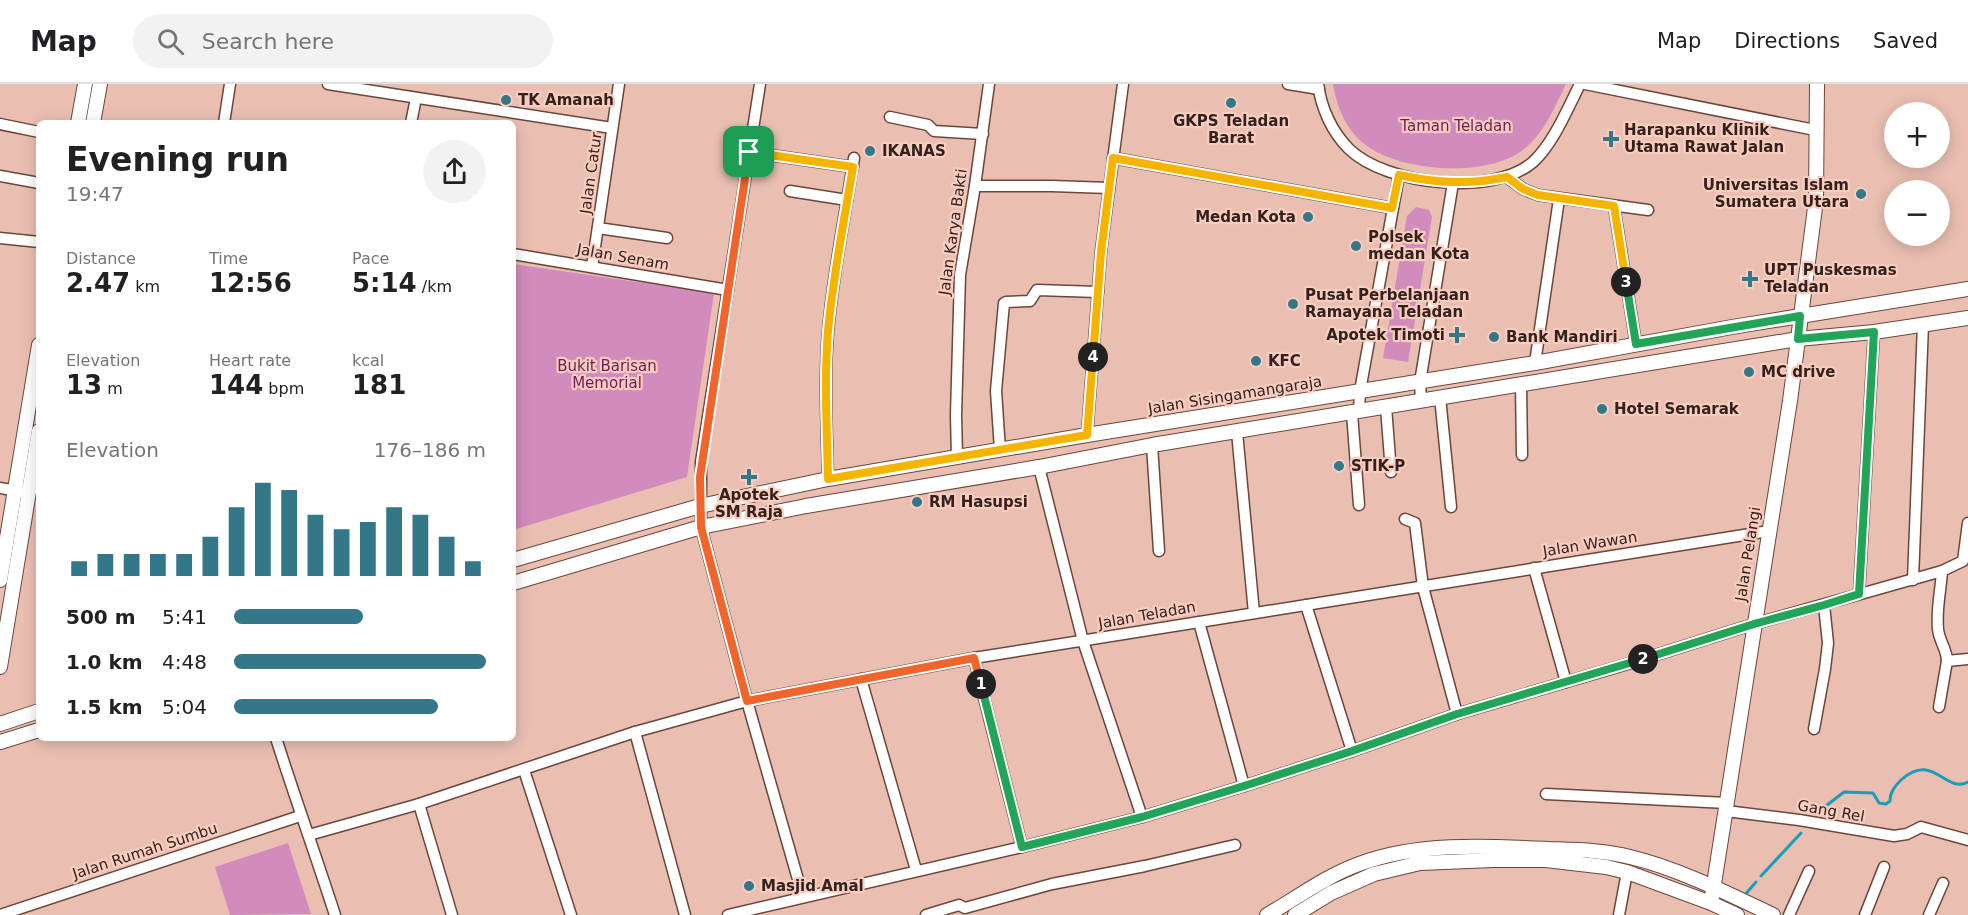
<!DOCTYPE html>
<html lang="en">
<head>
<meta charset="utf-8">
<style>
  :root { --surface:#fff; --page:#f2f2f2; --text:#202124; --muted:#757577; --line:#e0e0e0; --accent:#347788 }
  body { margin:0; font-family:"DejaVu Sans",sans-serif; background:var(--page); color:var(--text); height:100vh; display:flex; flex-direction:column; font-size:22px; white-space:nowrap }
  * { box-sizing:border-box; margin:0 }
  p { font-size:20px; color:var(--muted) }
  .icon { flex:none; width:33px; height:33px; fill:none; stroke:currentColor; stroke-width:2; stroke-linecap:round; stroke-linejoin:round }
  .map { position:relative; flex:1; overflow:hidden }
  .panel { position:absolute; left:36px; top:36px; width:480px; height:621px; display:flex; flex-direction:column; background:var(--surface); border-radius:9px; box-shadow:0 3px 15px #0003 }
  .panel>* { flex:none }
  .controls { position:absolute; left:1884px; top:18px; display:grid; gap:12px }
  .controls a { display:grid; place-items:center; width:66px; height:66px; border-radius:50%; background:var(--surface); box-shadow:0 3px 15px #0003; font-size:30px }
  .pin { position:absolute; display:grid; place-items:center; width:51px; height:51px; color:#fff; margin:-26px; border-radius:12px; box-shadow:0 3px 9px #0006 }
  .km { position:absolute; width:30px; height:30px; margin:-15px; border-radius:50%; background:#222; color:#fff; font-size:16px; line-height:30px; text-align:center }
  .round { display:grid; place-items:center; flex:none; width:63px; height:63px; border-radius:32px; background:var(--page) }
  .overview { display:flex; align-items:center; justify-content:space-between; height:102px; padding:0 30px }
  h1 { font-size:33px; font-weight:800; line-height:45px }
  .stats { display:grid; grid-template-columns:repeat(3,1fr); gap:9px; height:102px; padding:6px 30px }
  .stats div { display:grid; align-content:center }
  .stats b { font-size:26px; font-weight:800 }
  .stats small { font-size:16px; font-weight:400 }
  .stats p { font-size:16px }
  .chart { height:168px; padding:12px 30px }
  .chart p { display:flex; justify-content:space-between }
  .chart svg { width:100%; height:108px; margin-top:6px; stroke:var(--accent); stroke-width:6 }
  ul { padding:0 30px; list-style:none; font-size:20px }
  li { display:grid; grid-template-columns:96px 72px 1fr; align-items:center; height:45px }
  li i { height:15px; border-radius:8px; background:var(--accent) }
  header { display:flex; align-items:center; gap:36px; box-sizing:border-box; height:84px; padding:0 30px; background:var(--surface); border-bottom:2px solid var(--line) }
  header strong { font-size:28px }
  nav { display:flex; gap:33px; margin-inline-start:auto; font-size:21px }
  .search { width:420px; height:54px; background:var(--page); display:flex; align-items:center; gap:15px; box-sizing:border-box; padding:0 21px; border-radius:33px; color:var(--muted); font-size:22px }
  .map>svg:first-child { display:block }
</style>
</head>
<body>
<header>
<strong>Map</strong>
<div class="search"><svg class="icon" aria-label="search" viewBox="0 0 24 24"><circle cx="10" cy="10" r="6"/><path d="M15 15l6 6"/></svg>Search here</div>
<nav><a>Map</a><a>Directions</a><a>Saved</a></nav>
</header>
<div class="map">
<svg width="1968" height="831" viewBox="0 0 1968 831">
  <rect width="100%" height="100%" fill="#eabfb2"/>
  <g fill="#d18bbd">
    <path d="M1333,0h233c-11,22 -22,50 -42,65 -35,29 -121,23 -157,-3 -20,-14 -30,-38 -34,-62z"/>
    <path d="M1416,123l13,3 3,7 -24,145 -25,-4 24,-142z"/>
    <path d="M513,180l201,29 -27,184 -174,53z"/>
    <path d="M288,759l23,71 -81,1 -15,-48z"/>
  </g>
  <g fill="none" stroke-linecap="round" stroke-linejoin="round">
    <g stroke="#199eba" stroke-width="3">
      <path d="M1818,728l26,-20 29,1 6,10 7,1 4,-3c0,-9 5,-15 11,-21 32,-29 44,14 67,2"/>
      <path d="M1761,792l40,-43"/>
      <path d="M1743,813l13,-15"/>
    </g>
    <defs>
      <g id="minor">
        <path d="M328,0l284,44"/>
        <path d="M760,0l-59,378v65l46,174 56,196"/>
        <path d="M1288,0l31,5"/>
        <path d="M1318,0c3,24 14,48 31,65 37,36 144,48 184,13 20,-18 35,-54 47,-78"/>
        <path d="M1585,0l230,46"/>
        <path d="M890,33l38,8 6,6 49,3"/>
        <path d="M224,39l6,-39"/>
        <path d="M411,39l5,-25"/>
        <path d="M0,40l39,8"/>
        <path d="M749,68l104,15"/>
        <path d="M1113,74l279,50"/>
        <path d="M0,92l39,7"/>
        <path d="M1507,93l16,12 15,6 110,15"/>
        <path d="M975,102h77l57,2"/>
        <path d="M790,107l57,9"/>
        <path d="M1614,122l22,138"/>
        <path d="M598,144l69,10"/>
        <path d="M0,154l39,4"/>
        <path d="M513,170l215,36"/>
        <path d="M592,183l27,-183"/>
        <path d="M1535,279l24,-164"/>
        <path d="M1521,300l1,71"/>
        <path d="M1440,313l11,110"/>
        <path d="M1421,317l-1,-19 33,-199"/>
        <path d="M1386,323l5,65"/>
        <path d="M1359,327l1,-20 39,-216"/>
        <path d="M1352,329l7,92"/>
        <path d="M1237,348l17,181"/>
        <path d="M1087,351l14,-184 22,-167"/>
        <path d="M1152,361l7,106"/>
        <path d="M1000,366l-4,-59 8,-88 2,-1 24,-1 7,-11 61,2"/>
        <path d="M957,374l-1,-43 4,-140 15,-89 14,-102"/>
        <path d="M1039,383l44,174 59,176"/>
        <path d="M828,395c-1,-49 -4,-98 0,-147 5,-59 17,-116 26,-174"/>
        <path d="M0,404l22,4"/>
        <path d="M1405,435l10,4 8,64 34,127"/>
        <path d="M1534,484l32,114"/>
        <path d="M1942,487c-1,18 -6,39 -4,58 1,12 9,20 9,32l21,-2"/>
        <path d="M1913,496l10,-256"/>
        <path d="M1859,510l15,-262"/>
        <path d="M1306,521l46,146"/>
        <path d="M1199,538l45,164"/>
        <path d="M974,574l48,189 120,-30 102,-31 108,-35 105,-37 167,-49 130,-41 188,-53 21,-10 5,-38"/>
        <path d="M861,595l55,191"/>
        <path d="M1939,623l8,-46"/>
        <path d="M1814,645l11,-60 3,-26 -4,-38"/>
        <path d="M635,648l50,183"/>
        <path d="M276,654c19,60 40,118 59,177"/>
        <path d="M524,686l47,145"/>
        <path d="M1546,710l181,9"/>
        <path d="M419,720l33,111"/>
        <path d="M1726,727l73,9 95,16 13,-2 14,-7 47,13"/>
        <path d="M309,751l110,-31 216,-72 112,-31 227,-43 795,-127"/>
        <path d="M0,831l300,-99"/>
        <path d="M728,831l294,-68"/>
        <path d="M926,831l33,-10 6,3 87,-24 93,-18 90,-21"/>
        <path d="M1619,831l8,-43"/>
        <path d="M1789,831l20,-44"/>
        <path d="M1865,831l19,-48"/>
        <path d="M1929,831l14,-32"/>
      </g>
      <g id="major">
        <path d="M78,39l7,-39"/>
        <path d="M93,39l7,-39"/>
        <path d="M513,476l187,-54 128,-27 259,-44 448,-72 197,-36 236,-38"/>
        <path d="M0,496l39,-235"/>
        <path d="M513,499l188,-56 105,-21 233,-39 113,-22 547,-90 99,-16 76,-7 94,-14"/>
        <path d="M0,583l39,-236"/>
        <path d="M0,640l39,-13"/>
        <path d="M0,658l39,-12"/>
        <path d="M1711,819l79,-502 26,-201 1,-116"/>
        <path d="M1267,831c30,-17 59,-39 92,-51 58,-22 128,-18 189,-15 27,1 55,1 82,8 47,11 99,37 143,58"/>
        <path d="M1295,831l36,-22 43,-19 46,-11 73,-3h53l60,7 21,5 84,31 26,12"/>
      </g>
    </defs>
    <use href="#minor" stroke="#6a463b" stroke-width="13"/>
    <use href="#major" stroke="#6a463b" stroke-width="16"/>
    <use href="#minor" stroke="#fff" stroke-width="10"/>
    <use href="#major" stroke="#fff" stroke-width="14"/>
  </g>
  <g fill="none" stroke-linecap="round" stroke-linejoin="round">
    <defs>
      <path id="split-1" d="M749,68l-49,325 1,50 46,174 227,-43 7,26"/>
      <path id="split-2" d="M981,600l41,163 120,-30 102,-31 108,-35 105,-37 186,-55"/>
      <path id="split-3" d="M1626,198l10,62 164,-28 -2,23 76,-7 -15,262 -35,11 -70,19 -111,35"/>
      <path id="split-4" d="M1093,273l8,-105 12,-94 279,50 7,-33c37,8 70,10 108,2l16,12 15,6 76,11 12,76"/>
      <path id="split-5" d="M749,68l104,15c-9,54 -20,109 -25,164 -4,49 -1,99 0,148l259,-44 6,-78"/>
    </defs>
    <use href="#split-1" stroke="#fff" stroke-width="12"/>
    <use href="#split-2" stroke="#fff" stroke-width="12"/>
    <use href="#split-3" stroke="#fff" stroke-width="12"/>
    <use href="#split-4" stroke="#fff" stroke-width="12"/>
    <use href="#split-5" stroke="#fff" stroke-width="12"/>
    <use href="#split-1" stroke="#f0652b" stroke-width="8"/>
    <use href="#split-2" stroke="#22a559" stroke-width="8"/>
    <use href="#split-3" stroke="#22a559" stroke-width="8"/>
    <use href="#split-4" stroke="#f5b400" stroke-width="8"/>
    <use href="#split-5" stroke="#f5b400" stroke-width="8"/>
  </g>
  <g fill="#347788" stroke="#f8ccbe" stroke-width="2">
    <circle cx="506" cy="16" r="6"/>
    <circle cx="1231" cy="19" r="6"/>
    <path d="M1608 46h6v6h6v6h-6v6h-6v-6h-6v-6h6z"/>
    <circle cx="870" cy="67" r="6"/>
    <circle cx="1861" cy="110" r="6"/>
    <circle cx="1308" cy="133" r="6"/>
    <circle cx="1356" cy="162" r="6"/>
    <path d="M1747 186h6v6h6v6h-6v6h-6v-6h-6v-6h6z"/>
    <circle cx="1293" cy="220" r="6"/>
    <path d="M1454 242h6v6h6v6h-6v6h-6v-6h-6v-6h6z"/>
    <circle cx="1494" cy="253" r="6"/>
    <circle cx="1256" cy="277" r="6"/>
    <circle cx="1749" cy="288" r="6"/>
    <circle cx="1602" cy="325" r="6"/>
    <circle cx="1339" cy="382" r="6"/>
    <path d="M746 384h6v6h6v6h-6v6h-6v-6h-6v-6h6z"/>
    <circle cx="917" cy="418" r="6"/>
    <circle cx="749" cy="802" r="6"/>
  </g>
  <g text-anchor="middle" dominant-baseline="central" stroke-width="4.5" stroke-linejoin="round" paint-order="stroke">
    <g font-size="15" font-weight="bold" fill="#32211d" stroke="#f8ccbe" text-anchor="start">
      <text x="518" y="16">TK Amanah</text>
      <text x="1231" y="37" text-anchor="middle">GKPS Teladan<tspan x="1231" dy="17">Barat</tspan></text>
      <text x="1624" y="46">Harapanku Klinik<tspan x="1624" dy="17">Utama Rawat Jalan</tspan></text>
      <text x="882" y="67">IKANAS</text>
      <text x="1849" y="101" text-anchor="end">Universitas Islam<tspan x="1849" dy="17">Sumatera Utara</tspan></text>
      <text x="1296" y="133" text-anchor="end">Medan Kota</text>
      <text x="1368" y="153">Polsek<tspan x="1368" dy="17">medan Kota</tspan></text>
      <text x="1764" y="186">UPT Puskesmas<tspan x="1764" dy="17">Teladan</tspan></text>
      <text x="1305" y="211">Pusat Perbelanjaan<tspan x="1305" dy="17">Ramayana Teladan</tspan></text>
      <text x="1445" y="251" text-anchor="end">Apotek Timoti</text>
      <text x="1506" y="253">Bank Mandiri</text>
      <text x="1268" y="277">KFC</text>
      <text x="1761" y="288">MC drive</text>
      <text x="1614" y="325">Hotel Semarak</text>
      <text x="1351" y="382">STIK-P</text>
      <text x="749" y="411" text-anchor="middle">Apotek<tspan x="749" dy="17">SM Raja</tspan></text>
      <text x="929" y="418">RM Hasupsi</text>
      <text x="761" y="802">Masjid Amal</text>
    </g>
    <g font-size="15" fill="#6f1a5e" stroke="#f8ccbe">
      <text x="1456" y="42">Taman Teladan</text>
      <text x="607" y="282">Bukit Barisan<tspan x="607" dy="17">Memorial</tspan></text>
    </g>
    <g font-size="15" fill="#32211d" stroke="#f8ccbe">
      <text transform="translate(591 89) rotate(-82)">Jalan Catur</text>
      <text transform="translate(953 148) rotate(-82)">Jalan Karya Bakti</text>
      <text transform="translate(623 173) rotate(10)">Jalan Senam</text>
      <text transform="translate(1235 311) rotate(-9)">Jalan Sisingamangaraja</text>
      <text transform="translate(1590 460) rotate(-9)">Jalan Wawan</text>
      <text transform="translate(1748 470) rotate(-81)">Jalan Pelangi</text>
      <text transform="translate(1147 531) rotate(-10)">Jalan Teladan</text>
      <text transform="translate(1831 727) rotate(10)">Gang Rel</text>
      <text transform="translate(145 767) rotate(-18)">Jalan Rumah Sumbu</text>
    </g>
  </g>
</svg>
<div class="controls">
<a>+</a>
<a>−</a>
</div>
<div class="pin" style="left:749px;top:68px;background:#1e9e55"><svg class="icon" aria-label="arrive" viewBox="0 0 24 24"><path d="M6 21V4h12l-3 4 3 4H6"/></svg></div>
<b class="km" style="left:981px;top:600px">1</b>
<b class="km" style="left:1643px;top:575px">2</b>
<b class="km" style="left:1626px;top:198px">3</b>
<b class="km" style="left:1093px;top:273px">4</b>
<section class="panel">
<div class="overview"><div><h1>Evening run</h1><p>19:47</p></div><a class="round"><svg class="icon" aria-label="share" viewBox="0 0 24 24"><path d="M12 15V3M7 8l5-5 5 5M5 13v7h14v-7"/></svg></a></div>
<div class="stats">
<div><p>Distance</p><b>2.47<small> km</small></b></div>
<div><p>Time</p><b>12:56</b></div>
<div><p>Pace</p><b>5:14<small> /km</small></b></div>
</div>
<div class="stats">
<div><p>Elevation</p><b>13<small> m</small></b></div>
<div><p>Heart rate</p><b>144<small> bpm</small></b></div>
<div><p>kcal</p><b>181</b></div>
</div>
<div class="chart"><p><span>Elevation</span>176–186 m</p>
<svg viewBox="0 0 160 44" preserveAspectRatio="none"><path d="M5 44V38M15 44V35M25 44V35M35 44V35M45 44V35M55 44V28M65 44V16M75 44V6M85 44V9M95 44V19M105 44V25M115 44V22M125 44V16M135 44V19M145 44V28M155 44V38"/></svg>
</div>
<ul>
<li><b>500 m</b>5:41<i style="width:51%"></i></li>
<li><b>1.0 km</b>4:48<i style="width:100%"></i></li>
<li><b>1.5 km</b>5:04<i style="width:81%"></i></li>
</ul>
</section>
</div>
</body>
</html>
